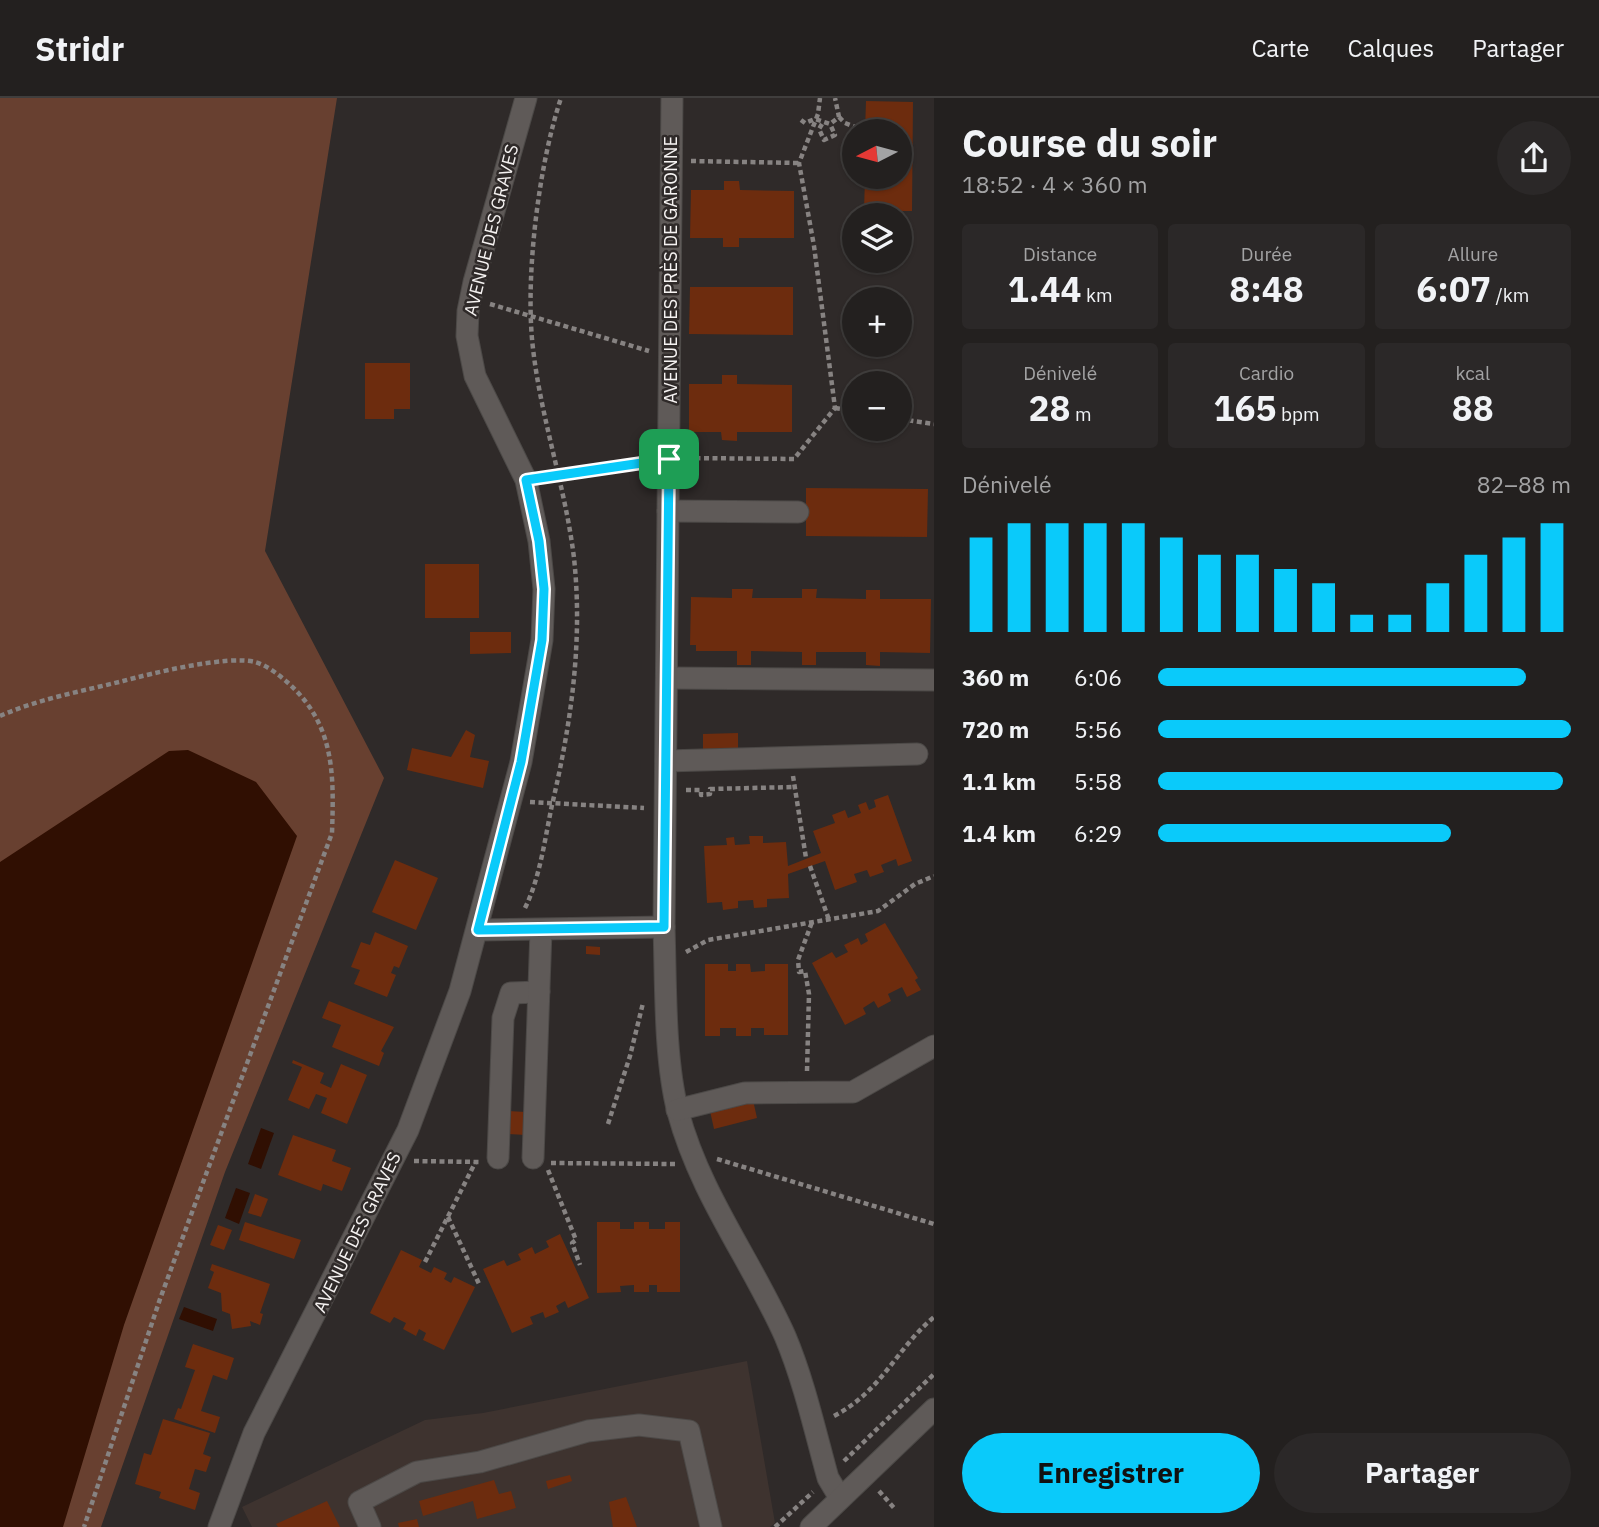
<!DOCTYPE html>
<html lang="fr">
<head>
<meta charset="utf-8">
<style>
  :root { --surface:#23201f; --page:#2b2828; --text:#f1f3f6; --muted:#a3a3a4; --line:#403e3d; --accent:#0acafa }
  body { margin:0; font-family:"IBM Plex Sans",sans-serif; background:var(--page); color:var(--text); height:100vh; display:flex; flex-direction:column; font-size:26px; white-space:nowrap }
  * { box-sizing:border-box; margin:0 }
  p { font-size:23px; color:var(--muted) }
  .icon { flex:none; width:38px; height:38px; fill:none; stroke:currentColor; stroke-width:2; stroke-linecap:round; stroke-linejoin:round }
  .map { position:relative; flex:1; overflow:hidden }
  .panel { display:flex; flex-direction:column; background:var(--surface); width:665px }
  .panel>* { flex:none }
  .needle { width:46px; rotate:264deg }
  .controls { position:absolute; left:842px; top:21px; display:grid; gap:14px }
  .controls a { display:grid; place-items:center; width:70px; height:70px; border-radius:50%; background:var(--surface); box-shadow:0 2px 5px #0004,0 0 0 2px var(--line); font-size:35px }
  .pin { position:absolute; display:grid; place-items:center; width:60px; height:60px; color:#fff; margin:-30px; border-radius:14px; box-shadow:0 4px 10px #0006 }
  .round { display:grid; place-items:center; flex:none; width:74px; height:74px; border-radius:37px; background:var(--page) }
  .summary { display:flex; align-items:center; justify-content:space-between; height:119px; padding:0 28px }
  h1 { font-size:38px; font-weight:700; line-height:52px }
  .stats { display:grid; grid-template-columns:repeat(3,1fr); gap:10px; height:119px; padding:7px 28px }
  .stats div { display:grid; align-content:center; border-radius:7px; background:var(--page); text-align:center }
  .stats b { font-size:35px; font-weight:700 }
  .stats small { font-size:19px; font-weight:400 }
  .stats p { font-size:19px }
  .chart { height:196px; padding:14px 28px }
  .chart p { display:flex; justify-content:space-between }
  .chart svg { width:100%; height:126px; margin-top:7px; stroke:var(--accent); stroke-width:6 }
  .primary-button { display:flex; gap:14px; margin-top:auto; padding:14px 28px }
  .primary-button a { flex:1; height:80px; border-radius:42px; background:var(--accent); color:#111; font-size:28px; font-weight:700; line-height:80px; text-align:center }
  .primary-button a+a { background:var(--page); color:var(--text) }
  ul { padding:0 28px; list-style:none; font-size:23px }
  li { display:grid; grid-template-columns:112px 84px 1fr; align-items:center; height:52px }
  li i { height:18px; border-radius:9px; background:var(--accent) }
  header { display:flex; align-items:center; gap:42px; box-sizing:border-box; height:98px; padding:0 35px; background:var(--surface); border-bottom:2px solid var(--line) }
  header strong { font-size:33px }
  nav { display:flex; gap:38px; margin-inline-start:auto; font-size:24px }
  main { display:flex; flex:1; min-height:0 }
  .map>svg:first-child { display:block }
</style>
</head>
<body>
<header>
<strong>Stridr</strong>
<nav><a>Carte</a><a>Calques</a><a>Partager</a></nav>
</header>
<main>
<div class="map">
<svg width="934" height="1429" viewBox="0 0 934 1429">
  <rect width="100%" height="100%" fill="#2f2a29"/>
  <path fill="#3e332f" d="M747,1263l28,162 -5,4h-518l-10,-20 183,-87 58,-7z"/>
  <path fill="#684030" d="M0,0h337l-72,453 119,227 -159,394 -124,355h-101z"/>
  <g fill="#300f02">
    <path d="M188,652l68,32 41,54 -173,489 -61,202h-63v-665l169,-111z"/>
    <path d="M261,1030l13,5 -13,36 -13,-5z"/>
    <path d="M236,1090l14,5 -11,31 -14,-6z"/>
    <path d="M184,1209l33,12 -4,12 -34,-12z"/>
  </g>
  <g fill="#6d2c0e">
    <path d="M866,3l47,1 -1,109h-48l1,-34h35v-46h-35z"/>
    <path d="M724,83h15l1,9 54,1v47h-55v9h-16v-9h-33l1,-48h33z"/>
    <path d="M690,189h103v48l-104,-1z"/>
    <path d="M365,265h45v46h-16v10h-29z"/>
    <path d="M722,277h15v9l55,1v47h-55v9l-15,-1 -1,-8h-32v-48h33z"/>
    <path d="M806,390l122,1 -1,48 -121,-1z"/>
    <rect x="425" y="466" width="54" height="54"/>
    <path d="M732,491h21l-1,9h50v-9h15l-1,9 50,1v-9h14v9h51l-1,54 -50,-1v14l-14,-1v-13h-50v13h-14v-13l-51,-1v14h-14v-14h-41v-6h-6l1,-48 41,1z"/>
    <path d="M470,534h41v21l-41,1z"/>
    <path d="M466,632l9,5 -5,22 19,4 -6,27 -76,-18 5,-22 39,9z"/>
    <path d="M738,635v18l-35,1v-18z"/>
    <path d="M888,697l24,66 -14,5 -2,-7 -15,6 3,7 -14,5 -3,-7 -13,4 3,8 -22,8 -10,-29 -37,13 1,24 -22,1v8l-13,1 -1,-8 -15,1v7l-15,2 -1,-8 -15,1 -3,-57 23,-1 -1,-7 8,-1 1,8 15,-1 -1,-8h14v7l23,-1 2,24 33,-13 -8,-22 22,-8 -3,-8 13,-5 3,8 13,-5 -3,-8 8,-3 3,8 7,-3 -2,-7z"/>
    <path d="M395,762l43,18 -22,52 -44,-18z"/>
    <path d="M885,825l33,55 -3,2 6,10 -14,7 -5,-10 -14,7 3,7 -13,7 -4,-7 -11,7 3,6 -21,11 -33,-62 20,-11 4,6 12,-6 -4,-7 14,-7 3,7 7,-4 -3,-7z"/>
    <path d="M375,834l33,14 -9,22 -5,-2 -3,7 5,2 -9,22 -33,-13 6,-14 -9,-3 10,-25 9,3z"/>
    <path d="M586,848l14,1v8l-14,-1z"/>
    <path d="M705,866h23v7h8v-7h14l1,8 14,-1v-7h23v71h-24v-7h-13v8h-15v-8h-16v8h-15z"/>
    <path d="M329,903l65,26 -13,24 3,2 -5,13 -47,-19 9,-22 -19,-7z"/>
    <path d="M293,962l31,13 -4,10 11,5 10,-24 26,11 -20,49 -26,-11 6,-15 -11,-4 -7,15 -21,-9 14,-33 -10,-4z"/>
    <path d="M753,1002l4,18 -43,11 -4,-18z"/>
    <path d="M508,1013l18,1v23l-18,-1z"/>
    <path d="M293,1037l43,15 -4,11 19,7 -9,23 -19,-7 -2,7 -43,-16z"/>
    <path d="M255,1096l13,5 -7,18 -13,-4z"/>
    <path d="M245,1124l56,18 -7,19 -55,-19z"/>
    <path d="M597,1124h23v7h14v-7h15v7h16v-7h15v70h-23v-7h-8v7h-15v-7l-14,1 1,6 -24,1z"/>
    <path d="M218,1127l14,5 -8,20 -14,-5z"/>
    <path d="M560,1136l29,64 -21,10 -3,-7 -9,5 3,6 -14,6 -2,-6 -13,5 3,7 -21,9 -29,-64 21,-9 3,6 14,-6 -3,-6 14,-7 3,7 14,-7 -3,-6z"/>
    <path d="M401,1152l21,10 -3,7 12,6 3,-6 13,6 -3,6 7,4 3,-6 21,10 -31,63 -21,-10 3,-7 -7,-4 -3,7 -13,-7 3,-6 -12,-6 -4,6 -20,-10z"/>
    <path d="M212,1166l58,20 -10,29 3,1 -3,11 -10,-4 1,5 -19,3 -2,-15 -8,-3 -1,-18 -13,-5 6,-16 -4,-2z"/>
    <path d="M193,1246l41,14 -7,22 -14,-5 -12,36 19,6 -5,16 -41,-14 4,-11 3,1 14,-39 -10,-3z"/>
    <path d="M163,1321l47,14 -7,21 8,3 -5,15 -11,-3 -6,20 11,4 -5,17 -36,-12 2,-6 -26,-8 9,-31 7,2z"/>
    <path d="M570,1377l2,6 -24,8 -2,-8z"/>
    <path d="M494,1382l5,14 12,-3 5,17 -39,11 -4,-18 -50,15 -4,-15z"/>
    <path d="M626,1399l11,30h-24l-4,-25z"/>
    <path d="M327,1403l13,26h-62l-2,-3z"/>
    <path d="M417,1421l2,8h-20l-1,-4z"/>
  </g>
  <g fill="none" stroke-linecap="round" stroke-linejoin="round">
    <defs>
      <g id="minor">
        <path d="M672,0l-8,829c2,57 0,130 14,185 22,82 73,148 107,224 19,45 30,95 43,142l12,20"/>
        <path d="M668,413l130,1"/>
        <path d="M667,580l267,2"/>
        <path d="M666,663l251,-7"/>
        <path d="M478,832l186,-3"/>
        <path d="M677,1012l68,-17 108,-1 81,-46"/>
        <path d="M498,1060l5,-140 8,-25 28,-1"/>
        <path d="M533,1060l8,-228"/>
        <path d="M219,1429l35,-94 154,-303 52,-139 61,-229 21,-122 2,-51 -5,-48 -13,-61 -51,-104 -8,-40 1,-25 6,-29 52,-184"/>
        <path d="M370,1429l-11,-25 58,-30 63,-10 108,-31 51,-6 50,6 22,96"/>
        <path d="M811,1429l123,-118"/>
      </g>
    </defs>
    <use href="#minor" stroke="#4c4947" stroke-width="23"/>
    <g stroke="#878382" stroke-width="4.5" stroke-dasharray="5 3.5" stroke-linecap="butt">
      <path d="M839,19l6,6 15,6"/>
      <path d="M801,22l4,3 10,-4 15,5 9,-7 -4,-19"/>
      <path d="M822,26l-3,5 5,11 11,-5 -5,-11"/>
      <path d="M691,63l108,2"/>
      <path d="M490,206l159,47"/>
      <path d="M835,310l19,3"/>
      <path d="M900,321l34,5"/>
      <path d="M687,360l107,1 41,-51 -21,-162 -15,-83 19,-49 2,-16"/>
      <path d="M545,378l102,-15"/>
      <path d="M0,618c38,-17 83,-25 123,-35 30,-8 104,-26 132,-19 11,3 23,12 32,20 48,42 47,92 45,151l-172,466 -76,228"/>
      <path d="M793,678l13,82"/>
      <path d="M686,692h15v5l9,-1v-5l84,-2"/>
      <path d="M530,704l114,6"/>
      <path d="M810,768l19,54"/>
      <path d="M525,810c15,-30 20,-70 27,-103 19,-81 31,-163 22,-247 -9,-74 -35,-144 -42,-219 -6,-69 7,-175 29,-241"/>
      <path d="M686,854l22,-12 170,-29 37,-27 19,-8"/>
      <path d="M807,973l2,-77 -4,-23 -6,1 -1,-12 14,-38"/>
      <path d="M608,1026l22,-68 13,-53"/>
      <path d="M717,1061l217,65"/>
      <path d="M414,1063l65,1"/>
      <path d="M551,1065l124,1"/>
      <path d="M548,1072l28,70 -4,3 8,22"/>
      <path d="M448,1119l32,69"/>
      <path d="M425,1164l50,-99"/>
      <path d="M834,1318c48,-25 62,-67 100,-99"/>
      <path d="M844,1363l90,-87"/>
      <path d="M879,1393l16,18"/>
      <path d="M775,1429l38,-35"/>
    </g>
    <use href="#minor" stroke="#5f5a58" stroke-width="21"/>
  </g>
  <g fill="none" stroke-linecap="round" stroke-linejoin="round">
    <defs>
      <path id="route" d="M669,361l-5,468 -186,3 43,-168 21,-122 2,-51 -5,-48 -13,-61z"/>
    </defs>
    <use href="#route" stroke="#fff" stroke-width="14"/>
    <use href="#route" stroke="#0acafa" stroke-width="9"/>
  </g>
  <g text-anchor="middle" dominant-baseline="central" stroke-width="5" stroke-linejoin="round" paint-order="stroke">
    <g font-size="18" fill="#f5f2f1" stroke="#2f2a29">
      <text transform="translate(491 132) rotate(-76)">AVENUE DES GRAVES</text>
      <text transform="translate(670 172) rotate(-90)">AVENUE DES PRÈS DE GARONNE</text>
      <text transform="translate(357 1134) rotate(-64)">AVENUE DES GRAVES</text>
    </g>
  </g>
</svg>
<div class="controls">
<a><svg class="needle" viewBox="-14 -14 28 28"><path d="M0-13l5 13h-10z" fill="#e53935"/><path d="M0 13l5-13h-10z" fill="#a3a3a4"/></svg></a>
<a><svg class="icon" aria-label="layers" viewBox="0 0 24 24"><path d="M12 4l9 5-9 5-9-5zM3 14l9 5 9-5"/></svg></a>
<a>+</a>
<a>−</a>
</div>
<div class="pin" style="left:669px;top:361px;background:#1e9e55"><svg class="icon" aria-label="arrive" viewBox="0 0 24 24"><path d="M6 21V4h12l-3 4 3 4H6"/></svg></div>
</div>
<section class="panel">
<div class="summary"><div><h1>Course du soir</h1><p>18:52 · 4 × 360 m</p></div><a class="round"><svg class="icon" aria-label="share" viewBox="0 0 24 24"><path d="M12 15V3M7 8l5-5 5 5M5 13v7h14v-7"/></svg></a></div>
<div class="stats">
<div><p>Distance</p><b>1.44<small> km</small></b></div>
<div><p>Durée</p><b>8:48</b></div>
<div><p>Allure</p><b>6:07<small> /km</small></b></div>
</div>
<div class="stats">
<div><p>Dénivelé</p><b>28<small> m</small></b></div>
<div><p>Cardio</p><b>165<small> bpm</small></b></div>
<div><p>kcal</p><b>88</b></div>
</div>
<div class="chart"><p><span>Dénivelé</span>82–88 m</p>
<svg viewBox="0 0 160 44" preserveAspectRatio="none"><path d="M5 44V11M15 44V6M25 44V6M35 44V6M45 44V6M55 44V11M65 44V17M75 44V17M85 44V22M95 44V27M105 44V38M115 44V38M125 44V27M135 44V17M145 44V11M155 44V6"/></svg>
</div>
<ul>
<li><b>360 m</b>6:06<i style="width:89%"></i></li>
<li><b>720 m</b>5:56<i style="width:100%"></i></li>
<li><b>1.1 km</b>5:58<i style="width:98%"></i></li>
<li><b>1.4 km</b>6:29<i style="width:71%"></i></li>
</ul>
<div class="primary-button"><a>Enregistrer</a><a>Partager</a></div>
</section>
</main>
</body>
</html>
